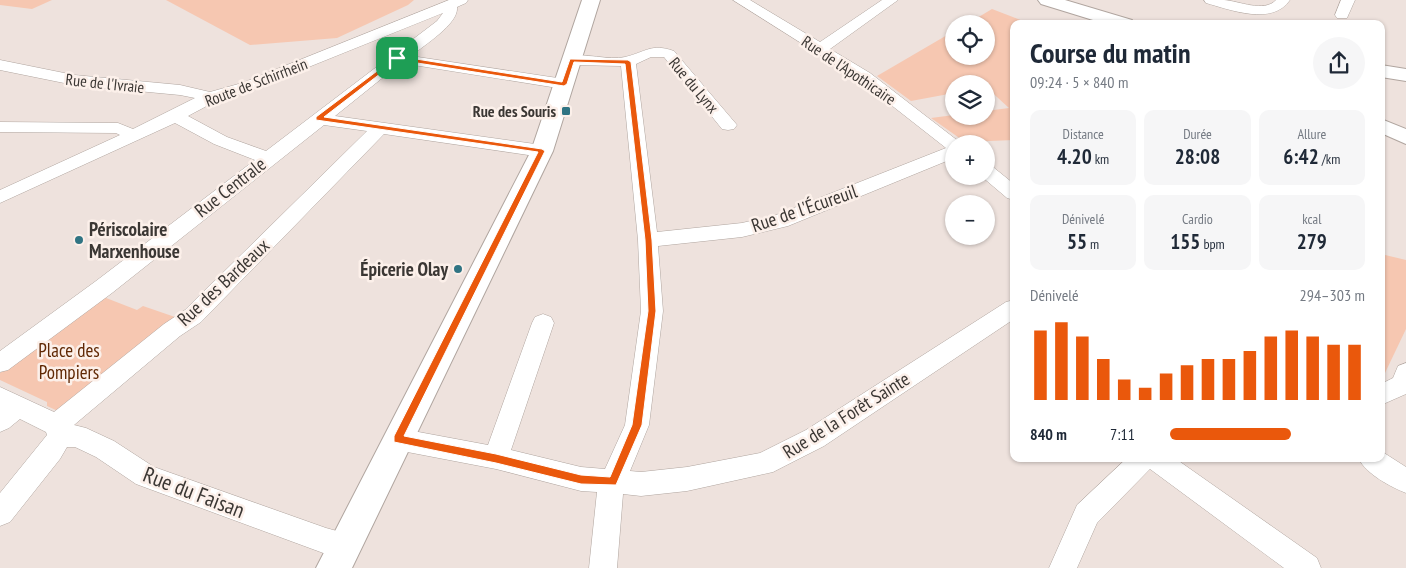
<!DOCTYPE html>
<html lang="fr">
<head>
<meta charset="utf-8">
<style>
  :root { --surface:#fff; --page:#f6f6f7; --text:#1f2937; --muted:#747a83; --accent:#ea580c }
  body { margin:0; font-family:"PT Sans Narrow",sans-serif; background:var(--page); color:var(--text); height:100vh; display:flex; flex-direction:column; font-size:19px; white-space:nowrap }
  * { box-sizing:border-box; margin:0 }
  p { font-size:16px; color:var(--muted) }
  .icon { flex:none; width:28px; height:28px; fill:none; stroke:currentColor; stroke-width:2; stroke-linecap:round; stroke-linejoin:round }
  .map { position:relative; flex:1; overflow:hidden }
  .panel { position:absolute; left:1010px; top:20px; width:375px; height:442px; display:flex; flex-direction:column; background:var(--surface); border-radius:10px; box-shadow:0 1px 4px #0004 }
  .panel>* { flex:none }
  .controls { position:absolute; left:945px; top:15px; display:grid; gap:10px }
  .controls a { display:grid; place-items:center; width:50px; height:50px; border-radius:50%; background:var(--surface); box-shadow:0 1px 4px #0004; font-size:25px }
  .pin { position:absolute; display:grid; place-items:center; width:42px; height:42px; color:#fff; margin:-21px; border-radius:10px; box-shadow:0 2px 8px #0006 }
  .round { display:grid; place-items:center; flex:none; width:52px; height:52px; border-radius:26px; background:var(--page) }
  .head { display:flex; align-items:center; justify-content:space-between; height:85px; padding:0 20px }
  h1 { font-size:28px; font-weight:600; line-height:38px }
  .metrics { display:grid; grid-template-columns:repeat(3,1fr); gap:8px; height:85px; padding:5px 20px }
  .metrics div { display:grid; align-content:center; border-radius:10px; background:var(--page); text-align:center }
  .metrics b { font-size:21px; font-weight:600 }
  .metrics small { font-size:14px; font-weight:400 }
  .metrics p { font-size:14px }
  .chart { height:140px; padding:10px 20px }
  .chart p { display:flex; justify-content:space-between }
  .chart svg { width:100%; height:90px; margin-top:5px; stroke:var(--accent); stroke-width:6 }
  ul { padding:0 20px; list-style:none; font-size:16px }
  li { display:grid; grid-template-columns:80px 60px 1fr; align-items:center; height:38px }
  li i { height:12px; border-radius:6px; background:var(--accent) }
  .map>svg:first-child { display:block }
</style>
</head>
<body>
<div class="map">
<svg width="1406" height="568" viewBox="0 0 1406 568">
  <rect width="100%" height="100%" fill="#eee2dd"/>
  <g fill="#f6c7b1">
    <path d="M0,0h52l-20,9 -32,-4z"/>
    <path d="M166,0h248l-6,5 -71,33 -87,7z"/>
    <path d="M992,9l39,15h-17v116l-49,2 -34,-24 23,-3 32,1v-5l23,-3 -23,-21v-3h-32v9l-43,8 -34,-25 77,-45v25h32v-32h-19z"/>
    <path d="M1381,254l25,6v69l-21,44 -4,2z"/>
    <path d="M101,296l36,14 6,-4 32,11 -115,95 -13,-6v-4l-47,-22v-7l7,-7z"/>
  </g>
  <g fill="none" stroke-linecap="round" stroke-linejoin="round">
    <defs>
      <g id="minor">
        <path d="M449,0h19l-2,3 -9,4c2,17 -33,38 -46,49l153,23 6,2 2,3 -2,3 -6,2 -163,-26 -66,53 207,29 6,2 3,4 -3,4 -6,2 -158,-23 -183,188 -21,14 -106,89 12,3 28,13 40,26 172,61 29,8 4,9 -4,9 -10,4 -19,-4 -190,-70 -40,-27 -21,-10h-8l-7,12 -50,63 -10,4v-33l47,-58 -1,-3 -26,-13 -11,9 -9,4v-45l54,25 110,-88 21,-14 182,-179 -43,-6 -212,168 -104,77 -8,2v-21l96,-70 159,-121 -41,-16 -39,-21 -175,80v-13l120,-55 -4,-2 -116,-1v-10l118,1 15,6 62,-31 -15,-3 -106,-10 -74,-15v-10l74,15 106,10 30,7 32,-9zM443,13l-6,8 -171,130 -39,-14 -39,-21 28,-15 38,-12z"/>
        <path d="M733,0h17l70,42 62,-42h16l-68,49 40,24 92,71h-8v14l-166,68 -46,11 -84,9 5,65 -14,114 -19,46 11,1 46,-5 73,-14 46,-23 200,-128 8,-2v19l-190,127 -51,26 -86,19 -46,5 -18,-2 -6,74h-28l8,-76 -16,-1 -85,-22 -99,-19 -9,-3 -4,-8 4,-8 9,-3 91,17 44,-122 3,-6 8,-3 8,3 3,6 -43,127 70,17 24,2 20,-44 16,-114 -3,-71 -17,-174 -49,-1 -6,-2 -2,-3 2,-3c18,-5 43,4 59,0 21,-5 26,-14 49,-6l63,74 -3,4 -6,1 -6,-1 -58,-72h-13l-15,7 21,168 85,-9 34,-8 170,-67 -88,-69z"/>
        <path d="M1204,0c7,0 14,0 20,0 15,1 40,13 52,0h14c-18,26 -59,10 -84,3z"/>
        <path d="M1341,0h14l-8,18h-10l-2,-3z"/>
        <path d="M986,165l7,2 21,17v16l-7,-2 -26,-22h5z"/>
        <path d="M1406,363v31l-25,11v-21l12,-6 5,-12z"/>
        <path d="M1381,451l25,16v26c-15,-6 -40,-19 -47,-34h22z"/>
        <path d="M1126,459h50l141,99 4,10h-37l-134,-99 -53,54 -20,45h-28l28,-63z"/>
      </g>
      <g id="major">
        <path d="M582,0h18l-47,151 -201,417h-36l215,-417z"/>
        <path d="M1038,0h27l67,20 3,4h-29l-65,-20z"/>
        <path d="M1381,65l25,4v12l-25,-4z"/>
        <path d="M1381,119l25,10v15l-25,-11z"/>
      </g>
    </defs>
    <use href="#minor" stroke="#b0a59f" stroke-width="1"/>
    <use href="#major" stroke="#b0a59f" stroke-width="2"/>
    <use href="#minor" fill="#fff" fill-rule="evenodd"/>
    <use href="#major" fill="#fff" fill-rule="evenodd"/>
  </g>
  <path fill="#ea580c" stroke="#fff" fill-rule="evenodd" d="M397,56l165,26 8,-23 58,1 3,2 21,178 4,71 -14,114 -26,60 -35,-1 -85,-21 -102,-21v-6l144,-284 -222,-32v-3zM398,60l166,26 3,-2 7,-22 51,2 20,176 3,71 -16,114 -22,52 -29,-2 -85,-21 -92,-18 141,-285 -3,-2 -218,-32z"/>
  <g fill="#307483" stroke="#fcf0ea" stroke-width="2">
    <rect x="561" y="106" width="10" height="10" rx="2.5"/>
    <circle cx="79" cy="240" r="5"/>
    <circle cx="458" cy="269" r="5"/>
  </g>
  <g text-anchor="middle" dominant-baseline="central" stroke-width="5" stroke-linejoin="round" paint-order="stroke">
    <g font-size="16" fill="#3b3734" stroke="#fcf0ea">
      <text transform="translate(849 70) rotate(34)">Rue de l'Apothicaire</text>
      <text transform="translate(256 82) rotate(-21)">Route de Schirrhein</text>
      <text transform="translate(105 83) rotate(6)">Rue de l'Ivraie</text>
      <text transform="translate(694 85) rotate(50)">Rue du Lynx</text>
    </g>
    <g font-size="16" font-weight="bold" fill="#3b3734" stroke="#fcf0ea" text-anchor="end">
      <text x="556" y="111">Rue des Souris</text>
    </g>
    <g font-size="19" fill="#3b3734" stroke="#fcf0ea">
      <text transform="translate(230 187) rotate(-38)">Rue Centrale</text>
      <text transform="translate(804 208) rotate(-19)">Rue de l'Écureuil</text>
      <text transform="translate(223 282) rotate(-43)">Rue des Bardeaux</text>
      <text transform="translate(846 415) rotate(-32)">Rue de la Forêt Sainte</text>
    </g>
    <g font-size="19" font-weight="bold" fill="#3b3734" stroke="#fcf0ea" text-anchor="start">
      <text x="89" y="229">Périscolaire<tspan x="89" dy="22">Marxenhouse</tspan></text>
      <text x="448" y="269" text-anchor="end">Épicerie Olay</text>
    </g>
    <g font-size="19" fill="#602804" stroke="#fcf0ea">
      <text x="69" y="350">Place des<tspan x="69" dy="22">Pompiers</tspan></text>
    </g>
    <g font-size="22" fill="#3b3734" stroke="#fcf0ea">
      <text transform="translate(194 492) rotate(21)">Rue du Faisan</text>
    </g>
  </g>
</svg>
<div class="controls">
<a><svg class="icon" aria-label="locate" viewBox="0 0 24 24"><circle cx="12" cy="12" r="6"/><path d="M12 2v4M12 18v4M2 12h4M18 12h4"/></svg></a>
<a><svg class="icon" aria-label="layers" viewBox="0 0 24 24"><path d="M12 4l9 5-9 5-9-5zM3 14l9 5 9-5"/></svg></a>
<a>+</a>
<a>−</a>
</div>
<div class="pin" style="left:397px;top:58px;background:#1e9e55"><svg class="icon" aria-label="arrive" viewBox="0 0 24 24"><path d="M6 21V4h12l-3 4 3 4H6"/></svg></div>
<section class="panel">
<div class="head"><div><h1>Course du matin</h1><p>09:24 · 5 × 840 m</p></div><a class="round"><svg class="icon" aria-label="share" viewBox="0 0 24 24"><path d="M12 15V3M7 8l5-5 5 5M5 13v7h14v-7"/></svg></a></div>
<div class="metrics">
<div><p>Distance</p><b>4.20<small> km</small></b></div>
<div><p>Durée</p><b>28:08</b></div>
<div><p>Allure</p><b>6:42<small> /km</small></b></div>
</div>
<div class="metrics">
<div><p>Dénivelé</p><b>55<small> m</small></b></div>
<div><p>Cardio</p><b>155<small> bpm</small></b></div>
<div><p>kcal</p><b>279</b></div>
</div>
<div class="chart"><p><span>Dénivelé</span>294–303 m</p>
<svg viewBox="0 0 160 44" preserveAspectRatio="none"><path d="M5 44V10M15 44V6M25 44V13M35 44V24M45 44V34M55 44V38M65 44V31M75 44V27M85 44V24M95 44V24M105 44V20M115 44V13M125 44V10M135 44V13M145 44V17M155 44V17"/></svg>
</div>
<ul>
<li><b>840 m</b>7:11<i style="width:62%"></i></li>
</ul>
</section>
</div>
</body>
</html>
